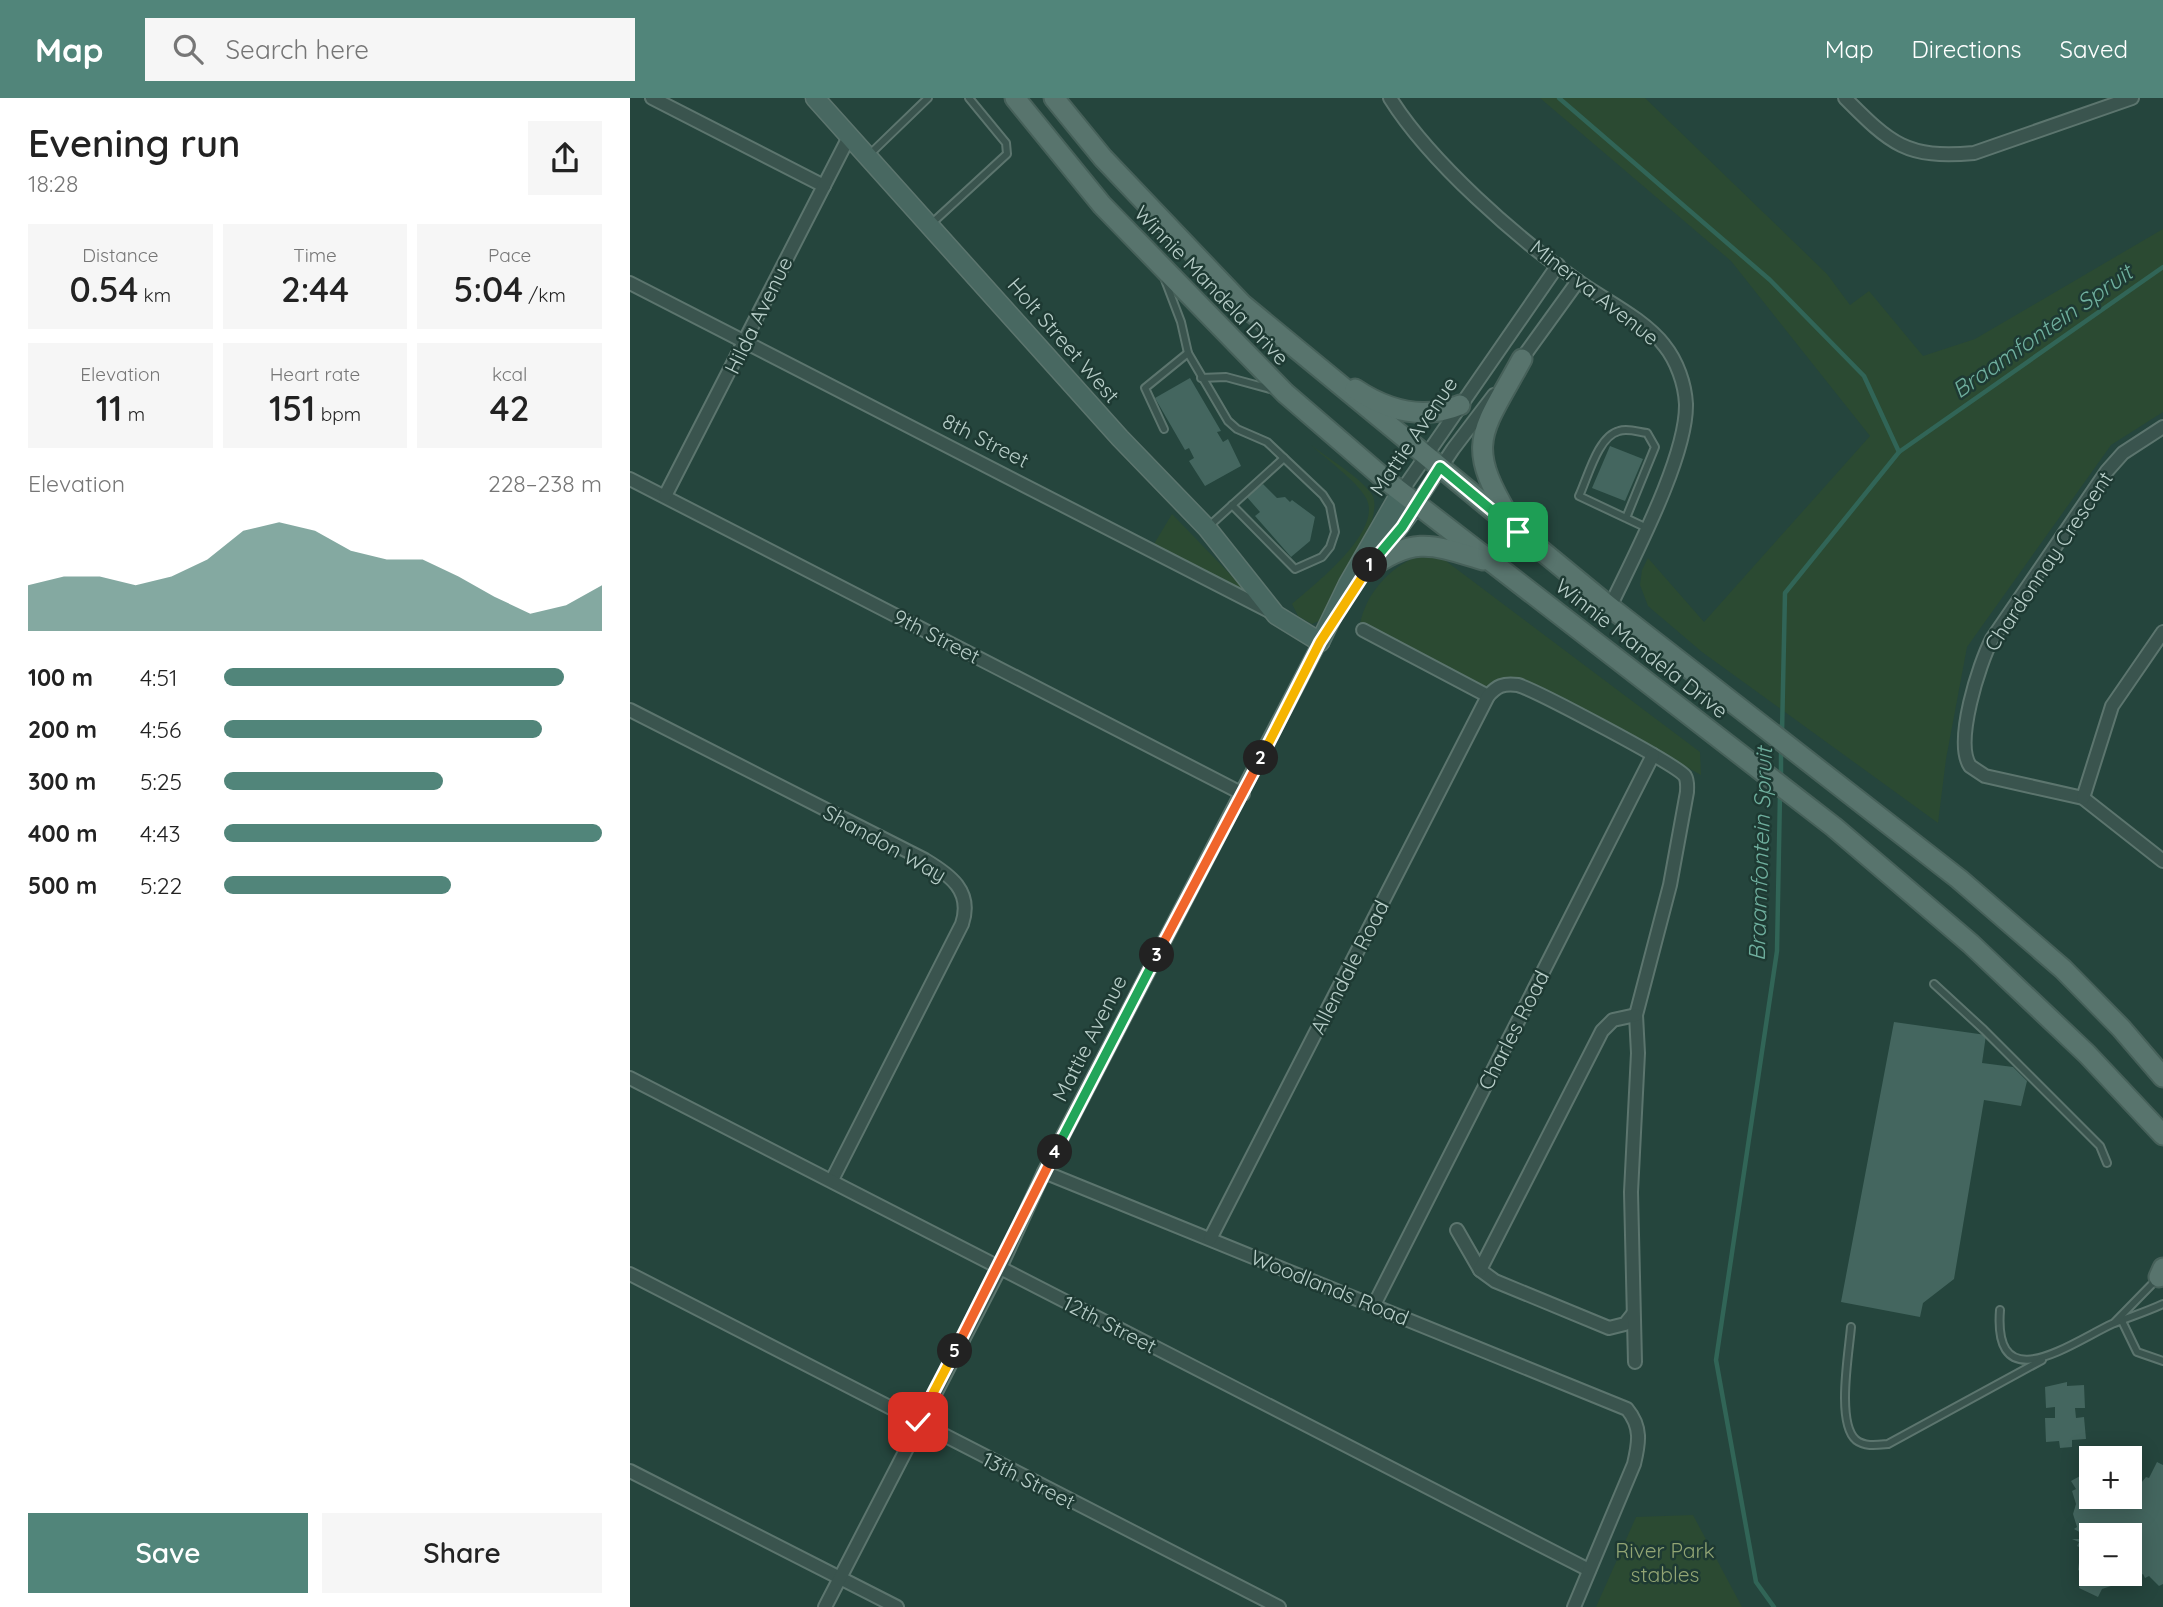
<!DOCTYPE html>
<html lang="en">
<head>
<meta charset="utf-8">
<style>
  :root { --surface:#fff; --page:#f6f6f6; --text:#222; --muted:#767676; --accent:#51857a }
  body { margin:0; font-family:Quicksand,sans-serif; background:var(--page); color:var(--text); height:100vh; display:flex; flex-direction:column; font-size:26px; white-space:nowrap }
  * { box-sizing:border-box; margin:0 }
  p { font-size:23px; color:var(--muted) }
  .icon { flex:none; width:38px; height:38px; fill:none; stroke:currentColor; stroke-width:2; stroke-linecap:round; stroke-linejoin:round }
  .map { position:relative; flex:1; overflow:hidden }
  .drawer { display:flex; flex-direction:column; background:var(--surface); width:630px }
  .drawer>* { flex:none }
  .tools { position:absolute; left:1449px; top:1348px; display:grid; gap:14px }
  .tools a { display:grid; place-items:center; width:63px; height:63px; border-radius:0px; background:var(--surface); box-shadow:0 4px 18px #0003; font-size:35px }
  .pin { position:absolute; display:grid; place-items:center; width:60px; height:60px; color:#fff; margin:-30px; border-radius:14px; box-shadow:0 4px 10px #0006 }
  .km { position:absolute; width:35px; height:35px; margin:-18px; border-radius:50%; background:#222; color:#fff; font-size:19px; line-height:35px; text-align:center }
  .round { display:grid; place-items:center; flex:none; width:74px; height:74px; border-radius:0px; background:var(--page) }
  .headline { display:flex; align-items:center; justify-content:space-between; height:119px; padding:0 28px }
  h1 { font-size:38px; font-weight:600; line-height:52px }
  .stats { display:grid; grid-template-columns:repeat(3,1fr); gap:10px; height:119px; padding:7px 28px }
  .stats div { display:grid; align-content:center; border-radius:0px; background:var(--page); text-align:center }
  .stats b { font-size:35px; font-weight:600 }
  .stats small { font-size:19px; font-weight:400 }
  .stats p { font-size:19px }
  .chart { height:196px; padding:14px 28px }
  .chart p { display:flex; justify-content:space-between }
  .chart svg { width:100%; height:126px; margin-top:7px; fill:var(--accent); opacity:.7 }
  .cta { display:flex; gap:14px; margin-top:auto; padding:14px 28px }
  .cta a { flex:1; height:80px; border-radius:0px; background:var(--accent); color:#fff; font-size:28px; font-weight:600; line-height:80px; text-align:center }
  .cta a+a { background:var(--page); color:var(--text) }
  ul { padding:0 28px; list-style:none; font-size:23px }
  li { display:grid; grid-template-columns:112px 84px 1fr; align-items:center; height:52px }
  li i { height:18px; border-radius:9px; background:var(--accent) }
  header { display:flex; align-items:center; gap:42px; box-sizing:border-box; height:98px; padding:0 35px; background:var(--accent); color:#fff }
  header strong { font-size:33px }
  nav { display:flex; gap:38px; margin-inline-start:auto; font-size:24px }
  .search { width:490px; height:63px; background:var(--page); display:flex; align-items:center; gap:18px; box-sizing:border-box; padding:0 24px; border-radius:0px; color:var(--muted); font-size:26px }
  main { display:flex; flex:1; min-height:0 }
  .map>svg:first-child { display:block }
</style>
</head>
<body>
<header>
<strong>Map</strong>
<div class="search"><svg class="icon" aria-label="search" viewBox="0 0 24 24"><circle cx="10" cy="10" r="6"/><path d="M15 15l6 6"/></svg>Search here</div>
<nav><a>Map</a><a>Directions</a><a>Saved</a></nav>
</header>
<main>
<section class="drawer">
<div class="headline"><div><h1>Evening run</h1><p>18:28</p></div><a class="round"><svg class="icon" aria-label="share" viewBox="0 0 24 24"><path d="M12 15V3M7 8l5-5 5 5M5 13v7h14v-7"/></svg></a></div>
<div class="stats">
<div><p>Distance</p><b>0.54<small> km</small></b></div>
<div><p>Time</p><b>2:44</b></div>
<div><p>Pace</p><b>5:04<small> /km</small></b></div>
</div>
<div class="stats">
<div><p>Elevation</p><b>11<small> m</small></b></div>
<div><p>Heart rate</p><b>151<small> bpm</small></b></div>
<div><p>kcal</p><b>42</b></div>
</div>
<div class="chart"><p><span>Elevation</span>228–238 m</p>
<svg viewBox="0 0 160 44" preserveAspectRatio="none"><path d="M0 44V28L10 25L20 25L30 28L40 25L50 19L60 9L70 6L80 9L90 16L100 19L110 19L120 25L130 32L140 38L150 35L160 28V44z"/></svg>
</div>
<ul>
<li><b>100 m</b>4:51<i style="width:90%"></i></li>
<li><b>200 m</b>4:56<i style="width:84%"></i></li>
<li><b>300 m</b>5:25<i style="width:58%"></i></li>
<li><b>400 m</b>4:43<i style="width:100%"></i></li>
<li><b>500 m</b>5:22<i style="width:60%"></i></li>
</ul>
<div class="cta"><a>Save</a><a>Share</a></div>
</section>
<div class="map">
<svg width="1533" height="1509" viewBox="0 0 1533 1509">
  <rect width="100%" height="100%" fill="#25453d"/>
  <g fill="#2b4a32">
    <path d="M910,0h105l182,176 23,31 19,-14 54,65 52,-17 188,-110v183l-52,33 -144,202 -21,112 -8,64 -236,-171 -54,-46 -8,-21 2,-15 6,-12 56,64 166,-186 -139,-175z"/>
    <path d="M681,347c19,15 45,29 60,48 17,21 -34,101 -45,125l-14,6 -14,-8 -6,-12c22,-19 92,-73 74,-106 -9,-17 -40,-39 -55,-53z"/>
    <path d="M542,416l81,84 -99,-54z"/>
    <path d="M786,459l26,1 258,194 1,23 -159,-88c-25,-10 -39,-6 -63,2l-119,-65c6,-30 28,-55 56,-67z"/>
    <path d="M1063,1417l49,92h-146l40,-90z"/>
  </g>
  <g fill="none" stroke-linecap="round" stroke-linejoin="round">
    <g stroke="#316557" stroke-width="4.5">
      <path d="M929,0l211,182 94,96 35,76"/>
      <path d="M1152,635l3,-140 114,-141 264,-185"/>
      <path d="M1151,680v-30"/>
      <path d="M1144,1509l-18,-25 -40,-222 61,-409 3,-157"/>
    </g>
  </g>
  <g fill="#44665f">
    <path d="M560,280l31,53 -4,1 6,10 5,-3 13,27 -36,20 -16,-25 5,-3 -5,-10 -4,2 -30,-52z"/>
    <path d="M980,348l33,13 -18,42 -33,-13z"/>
    <path d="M633,386l14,14 8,-1 5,5 2,-2 23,17 -5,24 -19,16 -36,-41 5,-4 -14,-16z"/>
    <path d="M1264,924l92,13 -4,28 31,4 14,14 -6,25 -37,-6 -30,179 -31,24 -3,14 -79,-15z"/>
    <path d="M1437,1284v4l17,-1 1,23h-10l1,10 8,-1 2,22 -14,1v7l-12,1 -1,-7 -13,1 -1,-24h10v-11l-9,1 -1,-21z"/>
    <path d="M1527,1364l6,3v119l-4,2 -10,-10 -4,2 -2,-4 -4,2 -3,-5h-6v-36h-39v38h34l-14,13 -9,3 -4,8 -19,-9 4,-9 -3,-2 2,-5 -4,-2 3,-22 -4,-2 2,-4 -7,-3h8l3,-5 -9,-5 3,-2 -4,-13 3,-10 -4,-13 4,-2 -5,-8 20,-11v26h40v4l7,3 2,-5 -7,-3 1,-9 3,2 9,-11 3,1z"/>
  </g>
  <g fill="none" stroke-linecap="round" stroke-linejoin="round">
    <defs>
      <g id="lane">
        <path d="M240,56l58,-56"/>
        <path d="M301,126l76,-70 -1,-11 -37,-45"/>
        <path d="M535,182l16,42 7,31 40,68 9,8 30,13 56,53 7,11 5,26 -5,15 -8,10 -27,12 -63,-64"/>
        <path d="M571,280l25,-1 48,13"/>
        <path d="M534,331l-19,-41 43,-35"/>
        <path d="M996,420l29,-71 -8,-14c-9,-1 -19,-5 -28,-2 -21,5 -31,46 -40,65l68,32"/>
        <path d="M578,429l76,-69"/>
        <path d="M1304,886l50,46 116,116 7,17"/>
        <path d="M1370,1212c-7,91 71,33 112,14 17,-7 34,-12 51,-20"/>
        <path d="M1491,1221l16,33 26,9"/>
        <path d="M1485,1224l41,-42"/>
        <path d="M1221,1229c-2,25 -15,96 5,113 9,7 21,5 32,4l154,-84"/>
      </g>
      <g id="street">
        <path d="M22,0l172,88"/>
        <path d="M760,0c40,64 127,140 189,184 27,19 65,37 85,63 13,16 21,39 22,59 1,53 -53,154 -76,203"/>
        <path d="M1215,0c46,46 61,61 129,55l158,-55"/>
        <path d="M0,185l639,328"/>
        <path d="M888,266l60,-83"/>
        <path d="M1533,329l-40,26 -16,18 -115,168c-13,25 -38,103 -22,127l15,10 98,22 80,63"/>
        <path d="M0,381l613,315"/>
        <path d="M771,394l157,-227"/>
        <path d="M35,398l185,-361"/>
        <path d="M787,405l36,-54 41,-54"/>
        <path d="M733,532l125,66"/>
        <path d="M0,612l295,150c25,15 48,31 37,64l-130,256"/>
        <path d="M1453,700l29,-92 51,-74"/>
        <path d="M0,980l959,492"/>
        <path d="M414,1074l583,237c15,18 12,34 7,55l-60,143"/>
        <path d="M827,1132l23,40 15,11 114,47 16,-4 8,-10"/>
        <path d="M580,1141l278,-543c9,-10 15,-13 30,-11 19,6 158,79 167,91 3,5 2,11 2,16l-17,93 -34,130 2,38 -7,139 4,170"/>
        <path d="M850,1172l122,-239 11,-11 23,-5"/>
        <path d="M0,1176l649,333"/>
        <path d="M744,1207l279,-550"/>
        <path d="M0,1373l267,136"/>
        <path d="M195,1509l175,-339 44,-96 276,-530"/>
      </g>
      <g id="secondary">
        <path d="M185,0l305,340 87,90 69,87 44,27"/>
        <path d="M740,468l47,-63"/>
        <path d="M690,544l28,-58 53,-92"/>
      </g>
      <g id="primary">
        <path d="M385,0l87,107 183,188 102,88 447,346 137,117 116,110 76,81"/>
        <path d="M424,0l49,60 139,146 368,303 349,272 104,90 58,59 42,49"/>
        <path d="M725,291c33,22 69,31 105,16"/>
        <path d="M881,422c-48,-78 -29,-87 11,-161"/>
        <path d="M737,472c47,-34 64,-26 116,-10"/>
        <path d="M1529,1179l4,-9"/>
      </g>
    </defs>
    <use href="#lane" stroke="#5c756e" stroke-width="10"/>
    <use href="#street" stroke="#5c756e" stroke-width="16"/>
    <use href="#secondary" stroke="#5c756e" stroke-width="21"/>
    <use href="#primary" stroke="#47615a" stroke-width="23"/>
    <use href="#lane" stroke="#3a544e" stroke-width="6"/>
    <use href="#street" stroke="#3a544e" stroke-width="12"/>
    <use href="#secondary" stroke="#486861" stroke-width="18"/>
    <use href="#primary" stroke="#58746d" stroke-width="19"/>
  </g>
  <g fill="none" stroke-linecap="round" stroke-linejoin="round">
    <defs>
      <path id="split-1" d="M740,467l32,-38 38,-60 78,65"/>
      <path id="split-2" d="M631,660l59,-116 50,-77"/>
      <path id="split-3" d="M527,857l104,-197"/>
      <path id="split-4" d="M425,1054l102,-197"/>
      <path id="split-5" d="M325,1253l100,-199"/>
      <path id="split-6" d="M288,1324l37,-71"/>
    </defs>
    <use href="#split-1" stroke="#fff" stroke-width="14"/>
    <use href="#split-2" stroke="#fff" stroke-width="14"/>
    <use href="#split-3" stroke="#fff" stroke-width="14"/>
    <use href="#split-4" stroke="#fff" stroke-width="14"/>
    <use href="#split-5" stroke="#fff" stroke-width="14"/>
    <use href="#split-6" stroke="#fff" stroke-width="14"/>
    <use href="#split-1" stroke="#22a559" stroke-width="9"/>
    <use href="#split-2" stroke="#f5b400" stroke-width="9"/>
    <use href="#split-3" stroke="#f0652b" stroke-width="9"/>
    <use href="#split-4" stroke="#22a559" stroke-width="9"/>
    <use href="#split-5" stroke="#f0652b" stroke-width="9"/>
    <use href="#split-6" stroke="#f5b400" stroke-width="9"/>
  </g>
  <g text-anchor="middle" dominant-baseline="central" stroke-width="5" stroke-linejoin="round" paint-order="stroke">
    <g font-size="21" fill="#b8cec9" stroke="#1e3a33">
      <text transform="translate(582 187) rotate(46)">Winnie Mandela Drive</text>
      <text transform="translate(965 194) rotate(38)">Minerva Avenue</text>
      <text transform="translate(128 217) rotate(-64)">Hilda Avenue</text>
      <text transform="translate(434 242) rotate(49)">Holt Street West</text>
      <text transform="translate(783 338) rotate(-56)">Mattie Avenue</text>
      <text transform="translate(356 342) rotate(27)">8th Street</text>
      <text transform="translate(1418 463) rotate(-56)">Chardonnay Crescent</text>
      <text transform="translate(307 538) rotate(27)">9th Street</text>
      <text transform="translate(1012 550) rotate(38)">Winnie Mandela Drive</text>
      <text transform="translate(255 745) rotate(29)">Shandon Way</text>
      <text transform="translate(719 869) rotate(-63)">Allendale Road</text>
      <text transform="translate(883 932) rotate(-63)">Charles Road</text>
      <text transform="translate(459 940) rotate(-63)">Mattie Avenue</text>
      <text transform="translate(700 1189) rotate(22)">Woodlands Road</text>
      <text transform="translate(480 1226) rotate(27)">12th Street</text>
      <text transform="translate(399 1382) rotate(27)">13th Street</text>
    </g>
    <g font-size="21" fill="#92a574" stroke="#1e3a33">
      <text x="1035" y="1452">River Park<tspan x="1035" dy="24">stables</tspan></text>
    </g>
    <g font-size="23" font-style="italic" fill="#6faf9e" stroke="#1e3a33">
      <text transform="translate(1412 233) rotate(-35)">Braamfontein Spruit</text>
      <text transform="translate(1130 756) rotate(-88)">Braamfontein Spruit</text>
    </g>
  </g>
</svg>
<div class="tools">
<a>+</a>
<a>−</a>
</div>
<div class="pin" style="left:888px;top:434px;background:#1e9e55"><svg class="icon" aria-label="arrive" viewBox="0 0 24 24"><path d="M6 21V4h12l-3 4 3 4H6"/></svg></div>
<div class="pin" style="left:288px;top:1324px;background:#d93025"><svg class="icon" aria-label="check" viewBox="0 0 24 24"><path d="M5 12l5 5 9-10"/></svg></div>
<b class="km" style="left:740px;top:467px">1</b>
<b class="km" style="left:631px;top:660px">2</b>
<b class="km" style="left:527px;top:857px">3</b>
<b class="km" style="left:425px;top:1054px">4</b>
<b class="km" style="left:325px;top:1253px">5</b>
</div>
</main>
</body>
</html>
